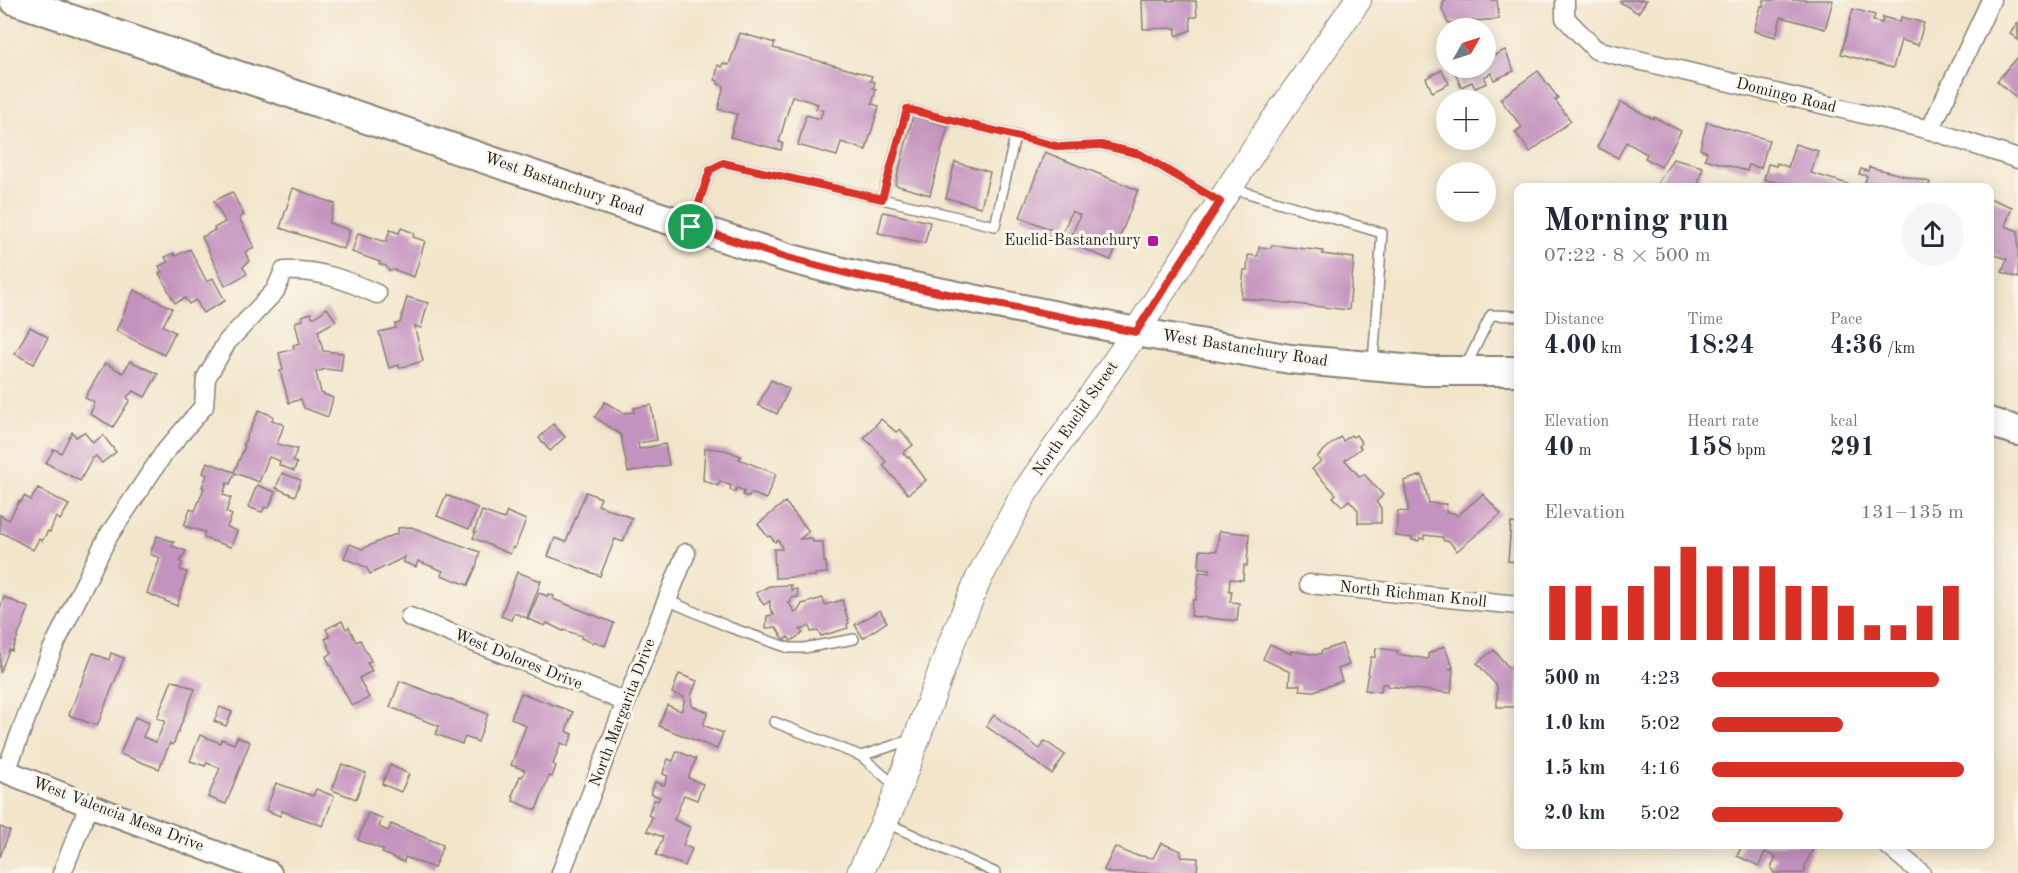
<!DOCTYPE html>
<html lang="en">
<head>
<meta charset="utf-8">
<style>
  :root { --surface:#fff; --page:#f6f6f7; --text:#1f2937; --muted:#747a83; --accent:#d93025 }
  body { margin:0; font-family:"Old Standard TT",serif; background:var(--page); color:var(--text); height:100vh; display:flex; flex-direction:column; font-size:22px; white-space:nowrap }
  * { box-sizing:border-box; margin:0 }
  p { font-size:20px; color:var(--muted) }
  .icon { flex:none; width:33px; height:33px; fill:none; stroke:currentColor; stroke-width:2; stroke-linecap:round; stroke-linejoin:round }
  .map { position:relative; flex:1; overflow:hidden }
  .side { position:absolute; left:1514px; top:183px; width:480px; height:666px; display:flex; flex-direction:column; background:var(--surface); border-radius:12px; box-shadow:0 3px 15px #0003 }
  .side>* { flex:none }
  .needle { width:39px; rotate:51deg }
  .buttons { position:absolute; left:1436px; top:18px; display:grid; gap:12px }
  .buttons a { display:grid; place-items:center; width:60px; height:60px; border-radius:50%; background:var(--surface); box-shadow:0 3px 15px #0003; font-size:30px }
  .pin { position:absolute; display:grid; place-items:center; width:51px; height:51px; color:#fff; margin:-26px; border:3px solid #fff; border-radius:50%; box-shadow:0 2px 6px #0007 }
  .round { display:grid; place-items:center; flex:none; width:63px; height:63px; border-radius:32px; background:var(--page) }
  .overview { display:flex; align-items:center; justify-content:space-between; height:102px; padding:0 30px }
  h1 { font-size:33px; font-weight:800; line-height:45px }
  .stats { display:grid; grid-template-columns:repeat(3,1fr); gap:9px; height:102px; padding:6px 30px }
  .stats div { display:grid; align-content:center }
  .stats b { font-size:26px; font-weight:800 }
  .stats small { font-size:16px; font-weight:400 }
  .stats p { font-size:16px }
  .chart { height:168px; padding:12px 30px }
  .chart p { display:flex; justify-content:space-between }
  .chart svg { width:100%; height:108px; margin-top:6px; stroke:var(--accent); stroke-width:6 }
  ul { padding:0 30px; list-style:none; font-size:20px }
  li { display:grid; grid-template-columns:96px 72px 1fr; align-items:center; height:45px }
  li i { height:15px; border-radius:8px; background:var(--accent) }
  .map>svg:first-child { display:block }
</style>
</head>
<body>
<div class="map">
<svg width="2018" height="873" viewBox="0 0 2018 873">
  <rect width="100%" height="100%" fill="#fbf7ec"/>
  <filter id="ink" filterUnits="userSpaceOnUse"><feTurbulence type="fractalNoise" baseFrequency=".0167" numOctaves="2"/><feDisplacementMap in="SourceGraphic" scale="12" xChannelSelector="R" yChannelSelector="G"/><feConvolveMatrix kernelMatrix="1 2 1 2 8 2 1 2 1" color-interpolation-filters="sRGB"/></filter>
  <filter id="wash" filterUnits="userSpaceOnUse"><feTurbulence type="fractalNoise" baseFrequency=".008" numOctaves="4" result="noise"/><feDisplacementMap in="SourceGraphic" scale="24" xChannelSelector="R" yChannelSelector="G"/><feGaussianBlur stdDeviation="1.35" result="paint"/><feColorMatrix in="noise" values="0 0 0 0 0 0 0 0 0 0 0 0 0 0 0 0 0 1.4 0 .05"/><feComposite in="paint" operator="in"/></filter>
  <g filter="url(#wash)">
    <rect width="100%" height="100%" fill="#f2e5cb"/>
    <g id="blocks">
      <g fill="#c392be">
        <path d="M1142,0l54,1 1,16h-7l1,13 -15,6v-8l-33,1z"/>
        <path d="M1444,0h53l2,19 -51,4 -6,-14z"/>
        <path d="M1622,0h25l-9,13 -18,-11z"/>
        <path d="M1764,0h69l-8,29 -44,-12 -5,20 -22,-6 7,-25h2z"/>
        <path d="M1853,9l22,6 -2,6 9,2 1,-6 17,5 1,-5 23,6 -6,22 -17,-5 -8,28 -52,-14z"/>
        <path d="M2018,23v17l-8,-7z"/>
        <path d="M740,33l35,10 -2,5 99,28 -2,5 5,1 -2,6 3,1 -4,15 7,2 -13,44 -25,-8 -4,14 -39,-11 8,-30 14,4 3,-9 -7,-1 2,-5 -26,-8 -13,46 4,1 -2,7 -51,-13 7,-23 -19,-5 6,-23 -6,-2v-3l-3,-1 3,-15 4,2 1,-4 6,2z"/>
        <path d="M1485,34l10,21 10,-5 9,21 -20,9 -3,-7 -7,4 3,6 -12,5 -3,-6 -11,5 -8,-19h32z"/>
        <path d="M2018,57v42l-21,-18z"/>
        <path d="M1442,70l7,14 -17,8 -6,-14z"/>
        <path d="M1538,71l20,27 -3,2 16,21 -41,31 -15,-20 7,-5 -22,-28z"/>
        <path d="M1621,102l32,17 1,-2 27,14 -20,36 -16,-9 2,-4 -21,-12 -8,16 -21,-11z"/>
        <path d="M913,116l35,10 -18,69 -35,-10z"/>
        <path d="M1707,122l62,18 -8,28 -12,-3 -2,6 -42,-12 2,-7 -7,-3z"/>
        <path d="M1795,144l23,7 -7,22 37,11 -1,4h-61v-3l-22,-6 4,-15 8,2 1,-3 11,4z"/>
        <path d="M1045,152l93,38 -27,70 -42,-17 11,-28 -8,-4 -10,23 -42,-17z"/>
        <path d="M1673,159l30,8 -6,21h-25l-15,-4z"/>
        <path d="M955,162l35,10 -9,35 -35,-9z"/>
        <path d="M1869,167l61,15 -2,6h-65l4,-12 -8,-2 2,-5 7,2z"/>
        <path d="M293,188l42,16 -6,19 21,7 -6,19 -64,-21z"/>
        <path d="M232,192l12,23 -5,3 15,29 -9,5 4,9 -6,6 4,7 -22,12 -23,-49 13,-7 -1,-2 11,-6 -11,-21z"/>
        <path d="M1989,198l23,9 -7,19 13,5v47l-16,-6 5,-13 -18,-6z"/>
        <path d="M883,212l47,10 -5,21 -47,-10z"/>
        <path d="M401,228l13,5 -1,4 12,4 -11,36 -19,-7 -6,1 -3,-5 -7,-2 1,-2 -28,-10 6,-19 28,9 4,-12 9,3z"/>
        <path d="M1272,245l51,6 -1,3 32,4 -5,52 -108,-12 3,-28h3l1,-15 10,1 1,-9 12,1z"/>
        <path d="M190,249l17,33 6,-4 12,23 -22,12 -7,-13 -7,4 -4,-6 -10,5 -16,-30 3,-1 -3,-6 9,-4 -3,-5 9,-4 1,3z"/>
        <path d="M134,290l38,18 -9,18 12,6 -11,23 -48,-24z"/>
        <path d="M407,297l21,6 -7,25 -6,-2v3l8,32 -24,7v-3l-10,3 -10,-36 17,-4 -1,-4 5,-1z"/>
        <path d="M327,308l9,13 -18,10 5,20 20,2 -2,18 -15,-2 -10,3 5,21 12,5 -5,19 -24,-9 -3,-9 -12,4 -9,-32 3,-1 -4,-17 15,-4 -1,-4 7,-2 -5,-21 8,-2 -1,-4 9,-3 1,4h3z"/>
        <path d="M30,327l18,10 -14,27 -19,-10z"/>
        <path d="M130,361l28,13 -13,23 -11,-6 -6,5 -1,2 3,2 -17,27 -23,-13 5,-11 -10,-5 20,-35 18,10z"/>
        <path d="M771,380l18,9 -12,25 -19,-9z"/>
        <path d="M605,402l18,11 11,-1v-4l17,-3 6,35 -19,3 1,6 26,-5 4,21 -41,7 -7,-37 -26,-18z"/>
        <path d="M259,410l14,6 -1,4 12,5 -7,19 20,5 -4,12 4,2 -3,8 -15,-6 1,-4 -11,-4 -10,25 -24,-9 -5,11 -3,-1 -4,12 8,3 -5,14 6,3 -5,12 10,4 -6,16 -24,-8 -4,-3 2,-4 -21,-6 6,-17 5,2 9,-23 -2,-1 5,-12 -4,-2 4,-11 27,10 11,-26 -2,-1z"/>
        <path d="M881,419l15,13 4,-3 13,16 -10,8 5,5 1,-1 17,23 -18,14 -25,-29 3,-3 -12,-15 -10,-9z"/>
        <path d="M553,424l12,13 -15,14 -11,-13z"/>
        <path d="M72,432l4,5 8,-5 9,11 10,-8 13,17 -14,11 -6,-7 -4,3 -12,22 -34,-18 8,-14 7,4z"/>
        <path d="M1351,435l2,2 3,-2 6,8 -3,3 2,2 -16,12 15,17 4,-3 19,21 -7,7 5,6v15h-23v-13l-9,-10 -7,6 -9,-9 3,-3 -24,-25 9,-8 -4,-4 12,-11 12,-9 2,4z"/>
        <path d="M705,448l20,2 16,6 -2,3 37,15 -10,25 -15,-6 -2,4 -6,-2 1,-4 -7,-3 -2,4 -5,-2 1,-4 -11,-5 -2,5 -15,-6z"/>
        <path d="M282,473l19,7 -6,16 -19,-8z"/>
        <path d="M1422,475l7,28 18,1 -1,8 8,1 3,3 26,-22 18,20 -44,37 -8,-10h-5l-2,-4 -18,-2v4l-4,-1 -1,3 -7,-1v-2l-16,-2 2,-25 10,1v-8l-4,-23z"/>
        <path d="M257,485l18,7 -6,16 -4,-1 -3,5 -14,-5z"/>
        <path d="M38,488l31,17 -9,15 -4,-3 -6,15 -2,-1 -6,10 -3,-2 -6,11 -30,-17 -3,1v-19l9,5 10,-19 2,1 3,-6 7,4z"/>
        <path d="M586,492l15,6 -3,7 34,13 -9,24 -8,-3 -15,37 -52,-20 7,-18 11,4z"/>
        <path d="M446,495l32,13 -9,21 -32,-13z"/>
        <path d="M785,502l24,29 -9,8 12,-1 1,4h10l1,20h2l1,11 -12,1v2l-40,2 -1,-29h8l-1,-4 -3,-5 -3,2 -5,-6 -2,1 -10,-13z"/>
        <path d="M482,511l22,8 3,-7 19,8 -11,28 -2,-1 -3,7 -37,-16 3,-6h-2z"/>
        <path d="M1511,523l7,1v38l-10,-1z"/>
        <path d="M411,527l69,25 -4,15 -8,18 -27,-10 2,-4 -25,-10 -2,6 -13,-5 2,-5 -35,17 -4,-7 -22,-9 6,-14 12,5 36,-16v-5z"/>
        <path d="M1219,531l30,3 -2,32 -3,-1 -1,15 -13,-1 -1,12h3l-2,11 9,1 -2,18 -46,-5 2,-16h3l3,-28 10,1 1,-4 -11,-1 1,-18 17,1z"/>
        <path d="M157,536l17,6 -2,4 14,5 -6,11 2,1 -2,7 7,2 -10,34 -30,-13 13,-35 -10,-4z"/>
        <path d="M517,572l24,9 -14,37 -13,-5 -3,7 -10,-4z"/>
        <path d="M791,585v5l6,-1 1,8 -7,1v4h-3l7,10 3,-1 4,-7 21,-6 2,7 17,-5 7,23 -2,1 1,4 -27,8 -3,-5 -7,1 -2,-6 -9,4 3,3 -12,8 -3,-4 -4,3 -8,-13 -10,1 1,-12 7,-1 -4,-7v-7l-6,4 -8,-12 13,-7z"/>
        <path d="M539,593l8,3 1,-2 6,2 -1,3 61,24 -9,23 -11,-5 -1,2 -12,-5 1,-2 -18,-6 -1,1 -16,-8 -2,3 -17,-7z"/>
        <path d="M4,597l25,11 -17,43 -3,-1 -9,23v-65z"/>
        <path d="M880,610l7,12 -24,16 -8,-13z"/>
        <path d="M342,621l4,8 3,-2 7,15 4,-2 11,21 -4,2 5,8 -13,7 10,20 -17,8 -26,-49 6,-4 -7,-14 5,-2 -4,-8z"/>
        <path d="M1270,644l21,10v-3l25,4 6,-2 -1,-2 21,-7 7,21 -11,4 4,12 -28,10 -14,-1v-5h-11l1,-13 -27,-13z"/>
        <path d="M1444,646l9,21 -4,2h4l-2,24 -64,-7 1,-2h-6l-1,8 -16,-2 6,-33h4l1,-9 22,3 -1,3 30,5 2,-1 -1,-4z"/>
        <path d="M1494,650l14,17 10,1v39h-21v-21l-20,-23z"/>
        <path d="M93,653l16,7 2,-7 13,5 -27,68 -28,-11z"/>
        <path d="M679,674l18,7 -6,15 1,10 16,6 -5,13 20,8 -6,16 -58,-23 8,-21 14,6 3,-8v-6l-12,-4z"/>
        <path d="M172,680l23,9 -22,56 -3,-2 -11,26 -39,-15 15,-37 14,6 -6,14 13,5 9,-21 -8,-3z"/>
        <path d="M400,681l88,33 -10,28 -13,-5 -3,7 -26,-10 3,-8 -49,-19z"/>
        <path d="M521,693l52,19 -7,19 7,3 -5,12 -7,-3 -8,21 3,2 -4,11 -3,-1 -13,34 -23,-9 1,-4 -2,-1 8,-20 2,1 3,-7 -14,-5 15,-39 -15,-8z"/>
        <path d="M220,707l12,5 -6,14 -12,-5z"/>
        <path d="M994,715l46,34 5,-8 20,14 -13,19 -66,-48z"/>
        <path d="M200,735l20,8 1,-4 13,5 3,-7 13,5 -24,62 -18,-7 12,-29 -13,-5 -2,3 -15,-5z"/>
        <path d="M677,751l19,8 -8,19 15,6 -6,16 -13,-5 -10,25 16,7 -7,18 9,4 -7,17 -29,-11 7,-18 -16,-6 5,-14 -4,-2 6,-15 4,1 2,-4 -9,-3 4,-12 9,3 4,-9 -5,-2 1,-4 4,-11 5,2z"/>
        <path d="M342,764l24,9 -10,26 -24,-9z"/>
        <path d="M390,765l19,9 -8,18 -19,-8z"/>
        <path d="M276,783l37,13 3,-7 18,7 -11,30 -41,-15 -2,5 -14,-6z"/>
        <path d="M368,813l14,5 -3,9 9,4 3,-7 52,21 -9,23 -29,-11 -1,5 -22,-9 2,-3 -26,-10z"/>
        <path d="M0,827l10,4 -10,26z"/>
        <path d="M1161,843l20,8v6l17,1 -1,15h-87l-6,-3 11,-23 16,7 22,4z"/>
        <path d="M1743,844h67l4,2 -10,22 2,1 -2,4h-30l-3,-5 5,-11 -11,-5 -6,14 -22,-10z"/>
      </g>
    </g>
  </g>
  <g filter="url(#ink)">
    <use href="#blocks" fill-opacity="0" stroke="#878074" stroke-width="1.5"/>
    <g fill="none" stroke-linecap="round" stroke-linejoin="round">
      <defs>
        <g id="service">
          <path d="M1231,188l151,45 -9,131"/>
          <path d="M882,199l113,27 20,-90"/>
          <path d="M692,224l18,-54 13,-7 159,36 25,-90 154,38 40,-2 39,9 78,47"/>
          <path d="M1466,366l25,-51 27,1"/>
          <path d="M667,600l62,27 60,21h15l50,-9"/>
          <path d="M774,722l87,34 36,31"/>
          <path d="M861,756l52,-17"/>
          <path d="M887,823l109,50"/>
        </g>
        <g id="minor">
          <path d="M1565,0v18l31,32 334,80 88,29"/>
          <path d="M1930,130l61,-130"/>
          <path d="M1309,584l209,21"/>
          <path d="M410,617l216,85"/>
          <path d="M6,771l46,-121 55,-112 57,-85 40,-47 2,-28 21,-36 48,-51 9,-20c34,-2 62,9 93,23"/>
          <path d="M1886,844l35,29"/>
          <path d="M62,873l27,-68"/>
          <path d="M561,873l65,-171 60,-149"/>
        </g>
        <path id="tertiary" d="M0,769l89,36 181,68"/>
        <path id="secondary" d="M860,873l32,-67 61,-167 26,-61 46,-86 111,-160 125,-193 97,-139"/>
        <g id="primary">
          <path d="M14,0l587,198 187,60 66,17 282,57 154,27 136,12h92"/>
          <path d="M1989,422l29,9"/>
        </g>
      </defs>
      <use href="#service" stroke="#878074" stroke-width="12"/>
      <use href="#minor" stroke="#878074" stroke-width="21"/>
      <use href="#tertiary" stroke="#878074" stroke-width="26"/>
      <use href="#secondary" stroke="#878074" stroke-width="28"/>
      <use href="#primary" stroke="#878074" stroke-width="32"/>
      <use href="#service" stroke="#fff" stroke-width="9"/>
      <use href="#minor" stroke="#fff" stroke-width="18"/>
      <use href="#tertiary" stroke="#fff" stroke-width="22"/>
      <use href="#secondary" stroke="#fff" stroke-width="26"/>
      <use href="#primary" stroke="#fff" stroke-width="28"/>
    </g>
  </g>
  <g fill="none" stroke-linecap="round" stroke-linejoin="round" filter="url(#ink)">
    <defs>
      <path id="route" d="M907,109l153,38 41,-2 39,9 80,48 -84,130 -282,-57 -66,-17 -97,-31 19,-57 13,-7 159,36z"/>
    </defs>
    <use href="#route" stroke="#fff" stroke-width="12"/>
    <use href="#route" stroke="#d93025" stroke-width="8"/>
  </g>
  <rect fill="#b5179e" stroke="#fbf7ec" stroke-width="2" x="1147" y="235" width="12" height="12" rx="3"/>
  <g text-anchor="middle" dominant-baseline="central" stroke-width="6" stroke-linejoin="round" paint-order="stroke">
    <g font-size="16" fill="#1c1c1c" stroke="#fbf7ec">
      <text transform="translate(1786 96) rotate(14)">Domingo Road</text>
      <text transform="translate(564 185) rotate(19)">West Bastanchury Road</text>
      <text transform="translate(1245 349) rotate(9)">West Bastanchury Road</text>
      <text transform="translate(1076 419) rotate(-55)">North Euclid Street</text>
      <text transform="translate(1413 595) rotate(6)">North Richman Knoll</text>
      <text transform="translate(518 660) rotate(22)">West Dolores Drive</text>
      <text transform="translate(623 713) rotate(-69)">North Margarita Drive</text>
      <text transform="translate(118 815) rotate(21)">West Valencia Mesa Drive</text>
    </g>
    <g font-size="16" fill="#1c1c1c" stroke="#fbf7ec" text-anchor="end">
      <text x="1141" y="241">Euclid-Bastanchury</text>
    </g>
  </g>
</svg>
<div class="buttons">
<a><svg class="needle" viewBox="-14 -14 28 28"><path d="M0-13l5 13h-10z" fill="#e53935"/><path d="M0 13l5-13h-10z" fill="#747a83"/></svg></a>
<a>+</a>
<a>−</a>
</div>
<div class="pin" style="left:691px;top:227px;background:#1e9e55"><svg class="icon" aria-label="arrive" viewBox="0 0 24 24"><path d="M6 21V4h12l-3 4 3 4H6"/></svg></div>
<section class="side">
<div class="overview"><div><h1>Morning run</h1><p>07:22 · 8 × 500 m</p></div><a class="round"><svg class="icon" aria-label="share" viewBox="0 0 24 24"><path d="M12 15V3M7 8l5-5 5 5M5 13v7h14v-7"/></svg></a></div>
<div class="stats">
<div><p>Distance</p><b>4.00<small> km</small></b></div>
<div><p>Time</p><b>18:24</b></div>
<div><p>Pace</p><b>4:36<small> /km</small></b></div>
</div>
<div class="stats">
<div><p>Elevation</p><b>40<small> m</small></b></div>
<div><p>Heart rate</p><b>158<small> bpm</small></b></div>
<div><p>kcal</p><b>291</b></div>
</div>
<div class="chart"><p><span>Elevation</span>131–135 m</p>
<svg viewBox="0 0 160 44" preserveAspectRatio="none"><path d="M5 44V22M15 44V22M25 44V30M35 44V22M45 44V14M55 44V6M65 44V14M75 44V14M85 44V14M95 44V22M105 44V22M115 44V30M125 44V38M135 44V38M145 44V30M155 44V22"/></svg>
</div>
<ul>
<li><b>500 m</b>4:23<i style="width:90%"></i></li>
<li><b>1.0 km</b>5:02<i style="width:52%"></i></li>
<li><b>1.5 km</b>4:16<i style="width:100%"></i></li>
<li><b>2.0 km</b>5:02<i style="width:52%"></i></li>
</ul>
</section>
</div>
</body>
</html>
